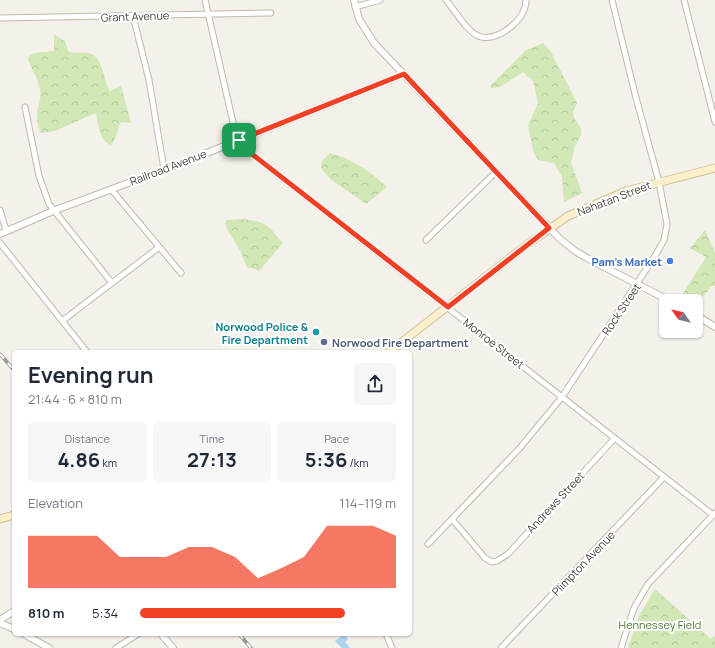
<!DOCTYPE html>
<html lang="en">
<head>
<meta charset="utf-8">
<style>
  :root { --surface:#fff; --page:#f6f6f7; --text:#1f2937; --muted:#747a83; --accent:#f14024 }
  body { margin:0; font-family:Manrope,sans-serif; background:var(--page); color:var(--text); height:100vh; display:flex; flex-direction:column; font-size:15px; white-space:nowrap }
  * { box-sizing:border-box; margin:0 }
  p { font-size:13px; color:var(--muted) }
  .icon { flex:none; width:22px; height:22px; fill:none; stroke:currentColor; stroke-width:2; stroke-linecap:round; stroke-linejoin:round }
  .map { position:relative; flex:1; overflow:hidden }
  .details { position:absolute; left:12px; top:350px; width:400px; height:286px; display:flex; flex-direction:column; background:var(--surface); border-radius:6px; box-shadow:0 1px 3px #0004 }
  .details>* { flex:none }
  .needle { width:26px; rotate:304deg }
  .fabs { position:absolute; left:659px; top:294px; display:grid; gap:8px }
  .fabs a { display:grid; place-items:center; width:44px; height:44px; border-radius:6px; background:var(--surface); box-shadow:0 1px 3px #0004; font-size:20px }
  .pin { position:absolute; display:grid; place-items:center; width:34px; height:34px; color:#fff; margin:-17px; border-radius:8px; box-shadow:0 2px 6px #0006 }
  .round { display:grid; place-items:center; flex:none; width:42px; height:42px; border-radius:6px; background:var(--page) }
  .summary { display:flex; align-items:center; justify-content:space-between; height:68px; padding:0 16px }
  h1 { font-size:22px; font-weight:700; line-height:30px }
  .metrics { display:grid; grid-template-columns:repeat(3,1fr); gap:6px; height:68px; padding:4px 16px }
  .metrics div { display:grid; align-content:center; border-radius:6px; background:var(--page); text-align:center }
  .metrics b { font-size:20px; font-weight:700 }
  .metrics small { font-size:11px; font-weight:400 }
  .metrics p { font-size:11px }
  .chart { height:112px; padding:8px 16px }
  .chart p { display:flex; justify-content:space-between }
  .chart svg { width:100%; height:72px; margin-top:4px; fill:var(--accent); opacity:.7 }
  ul { padding:0 16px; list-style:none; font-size:13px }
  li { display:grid; grid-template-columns:64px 48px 1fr; align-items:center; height:30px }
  li i { height:10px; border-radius:5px; background:var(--accent) }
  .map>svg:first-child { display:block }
</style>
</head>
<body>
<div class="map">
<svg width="715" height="648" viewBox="0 0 715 648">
  <defs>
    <pattern id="forest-crowns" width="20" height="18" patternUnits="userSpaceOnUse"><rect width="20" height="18" fill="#d1e7b5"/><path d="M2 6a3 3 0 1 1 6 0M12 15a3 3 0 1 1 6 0" fill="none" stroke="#b5c79c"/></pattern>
  </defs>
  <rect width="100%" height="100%" fill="#f4f1ea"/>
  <g fill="url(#forest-crowns)">
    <path d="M54,34l11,7 3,10c7,4 14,0 21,2 15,4 14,28 21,38l11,-5 10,37 -10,-1c-4,8 -4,16 -10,23 -13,-5 -12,-20 -15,-32l-41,18 -14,2c-10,-23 2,-27 -1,-44 -2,-11 -9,-20 -12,-30l2,-4c8,-4 15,-2 24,-4z"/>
    <path d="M543,43l8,9 26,51 -4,9 1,6 7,10v7l-6,11 -4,16 11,31 -18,9 -2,-25 -8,-14 -16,-3 -5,-9 -5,-26 10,-22 -5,-22 -10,-9 -23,15 -9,1 -1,-2 36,-36z"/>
    <path d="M330,153c22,6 40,18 57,34l-21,17 -36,-25 -9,-11 1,-7z"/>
    <path d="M241,219c27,3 25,5 42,24l-24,28 -7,-3h-5l-6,-16 -13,-21 -3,-8 3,-3z"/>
    <path d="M705,230l10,23v33h-3l-16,19v-4h-11l-5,-3 26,-41 -16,-9z"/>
    <path d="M655,589l56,50 4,-4v13h-87l11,-32z"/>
  </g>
  <path fill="#aad3ee" d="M344,634l4,5 -3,3 5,6h-8l-7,-7z"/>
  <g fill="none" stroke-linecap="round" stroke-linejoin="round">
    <defs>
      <g id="minor">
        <path d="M205,0l30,131 4,9 12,14 462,361"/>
        <path d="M446,0c21,26 31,54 66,26 8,-7 14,-15 14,-26"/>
        <path d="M684,0l31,122"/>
        <path d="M355,7l25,-7"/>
        <path d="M133,16l16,64 15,89"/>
        <path d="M0,18l271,-5"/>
        <path d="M25,107l14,69 10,28 63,79"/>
        <path d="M111,189l70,84"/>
        <path d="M0,210l6,20"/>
        <path d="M426,240l70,-68"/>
        <path d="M0,243l87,109"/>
        <path d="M62,321l96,-73"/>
        <path d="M452,519l33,39 7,4 5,-1 11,-7 106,-115"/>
        <path d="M428,544l91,-95 43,-52 93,-141 9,-16 3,-16 -8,-42 -24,-88 -23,-94"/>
        <path d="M386,634l6,14"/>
        <path d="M116,648l22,-14"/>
        <path d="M501,648l163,-171"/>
        <path d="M621,648l13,-40 14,-24 67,-71"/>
      </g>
      <g id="tertiary">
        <path d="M354,0l5,19 15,24 185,195 16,13 12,7 83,43"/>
        <path d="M0,234l53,-23 129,-48 222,-89"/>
        <path d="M696,315l19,12"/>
        <path d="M0,620l14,-9"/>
        <path d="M0,623l14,6"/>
        <path d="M24,634l25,14"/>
        <path d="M161,634l12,14"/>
      </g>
      <g id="secondary">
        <path d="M389,352l139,-108 40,-28 58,-25 89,-23"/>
        <path d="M0,519l14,-4"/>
      </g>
    </defs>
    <use href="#minor" stroke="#c0b9ad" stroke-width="7"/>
    <use href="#tertiary" stroke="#c0b9ad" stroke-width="8"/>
    <use href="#secondary" stroke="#d2c39b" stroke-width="9"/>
    <use href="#minor" stroke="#fff" stroke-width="5"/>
    <use href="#tertiary" stroke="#fff" stroke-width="6"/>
    <use href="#secondary" stroke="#fcf0cc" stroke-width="7"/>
    <defs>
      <g id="rail">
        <path d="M0,354l14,16"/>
        <path d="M239,634l12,14"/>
      </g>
    </defs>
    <use href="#rail" stroke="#989898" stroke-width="3.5"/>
    <use href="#rail" stroke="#fff" stroke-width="2" stroke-dasharray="6" stroke-linecap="butt"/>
  </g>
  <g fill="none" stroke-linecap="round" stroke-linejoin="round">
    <defs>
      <path id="route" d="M404,74l145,154 -101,79 -196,-153 -13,-14z"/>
    </defs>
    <use href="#route" stroke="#fff" stroke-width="8"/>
    <use href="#route" stroke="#f14024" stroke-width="5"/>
  </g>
  <circle fill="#3f7fe0" stroke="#fff" stroke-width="1.5" cx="670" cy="261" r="4"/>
  <circle fill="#0f9aa8" stroke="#fff" stroke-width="1.5" cx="316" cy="332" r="4"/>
  <circle fill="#5c6f8a" stroke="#fff" stroke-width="1.5" cx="324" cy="342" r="4"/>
  <g text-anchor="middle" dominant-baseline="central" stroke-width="4" stroke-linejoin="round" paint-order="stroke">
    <g font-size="11" fill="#484238" stroke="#fff">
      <text transform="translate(135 16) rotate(-2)">Grant Avenue</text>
      <text transform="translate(168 167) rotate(-21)">Railroad Avenue</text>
      <text transform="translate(614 198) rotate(-21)">Nahatan Street</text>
      <text transform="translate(621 309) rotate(-56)">Rock Street</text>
      <text transform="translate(494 343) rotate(38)">Monroe Street</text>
      <text transform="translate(555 502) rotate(-47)">Andrews Street</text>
      <text transform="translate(583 563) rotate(-46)">Plimpton Avenue</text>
    </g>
    <g font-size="11" font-weight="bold" fill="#366cbe" stroke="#fff" text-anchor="end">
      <text x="662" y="261">Pam's Market</text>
    </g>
    <g font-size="11" font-weight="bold" fill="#0d838f" stroke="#fff" text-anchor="end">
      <text x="308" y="326">Norwood Police &amp;<tspan x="308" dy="13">Fire Department</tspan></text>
    </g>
    <g font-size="11" font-weight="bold" fill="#4e5e75" stroke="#fff" text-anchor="start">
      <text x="332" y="342">Norwood Fire Department</text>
    </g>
    <g font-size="11" fill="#4b792d" stroke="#fff">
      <text x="660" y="624">Hennessey Field</text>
    </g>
  </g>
</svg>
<div class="fabs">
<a><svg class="needle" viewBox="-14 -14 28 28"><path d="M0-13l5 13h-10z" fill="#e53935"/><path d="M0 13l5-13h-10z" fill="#747a83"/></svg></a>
</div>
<div class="pin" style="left:239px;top:140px;background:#1e9e55"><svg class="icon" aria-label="arrive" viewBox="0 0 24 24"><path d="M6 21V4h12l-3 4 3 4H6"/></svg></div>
<section class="details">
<div class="summary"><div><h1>Evening run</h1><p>21:44 · 6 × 810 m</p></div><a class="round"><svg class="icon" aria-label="share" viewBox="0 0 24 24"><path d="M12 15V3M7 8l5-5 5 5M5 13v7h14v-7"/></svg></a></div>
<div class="metrics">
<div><p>Distance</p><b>4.86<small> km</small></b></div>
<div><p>Time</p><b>27:13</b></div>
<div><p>Pace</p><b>5:36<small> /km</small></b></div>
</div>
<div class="chart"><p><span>Elevation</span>114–119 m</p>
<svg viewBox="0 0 160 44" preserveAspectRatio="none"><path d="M0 44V12L10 12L20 12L30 12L40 25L50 25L60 25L70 19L80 19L90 25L100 38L110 32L120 25L130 6L140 6L150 6L160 12V44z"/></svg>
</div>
<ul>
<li><b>810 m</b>5:34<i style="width:80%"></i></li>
</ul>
</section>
</div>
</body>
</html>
